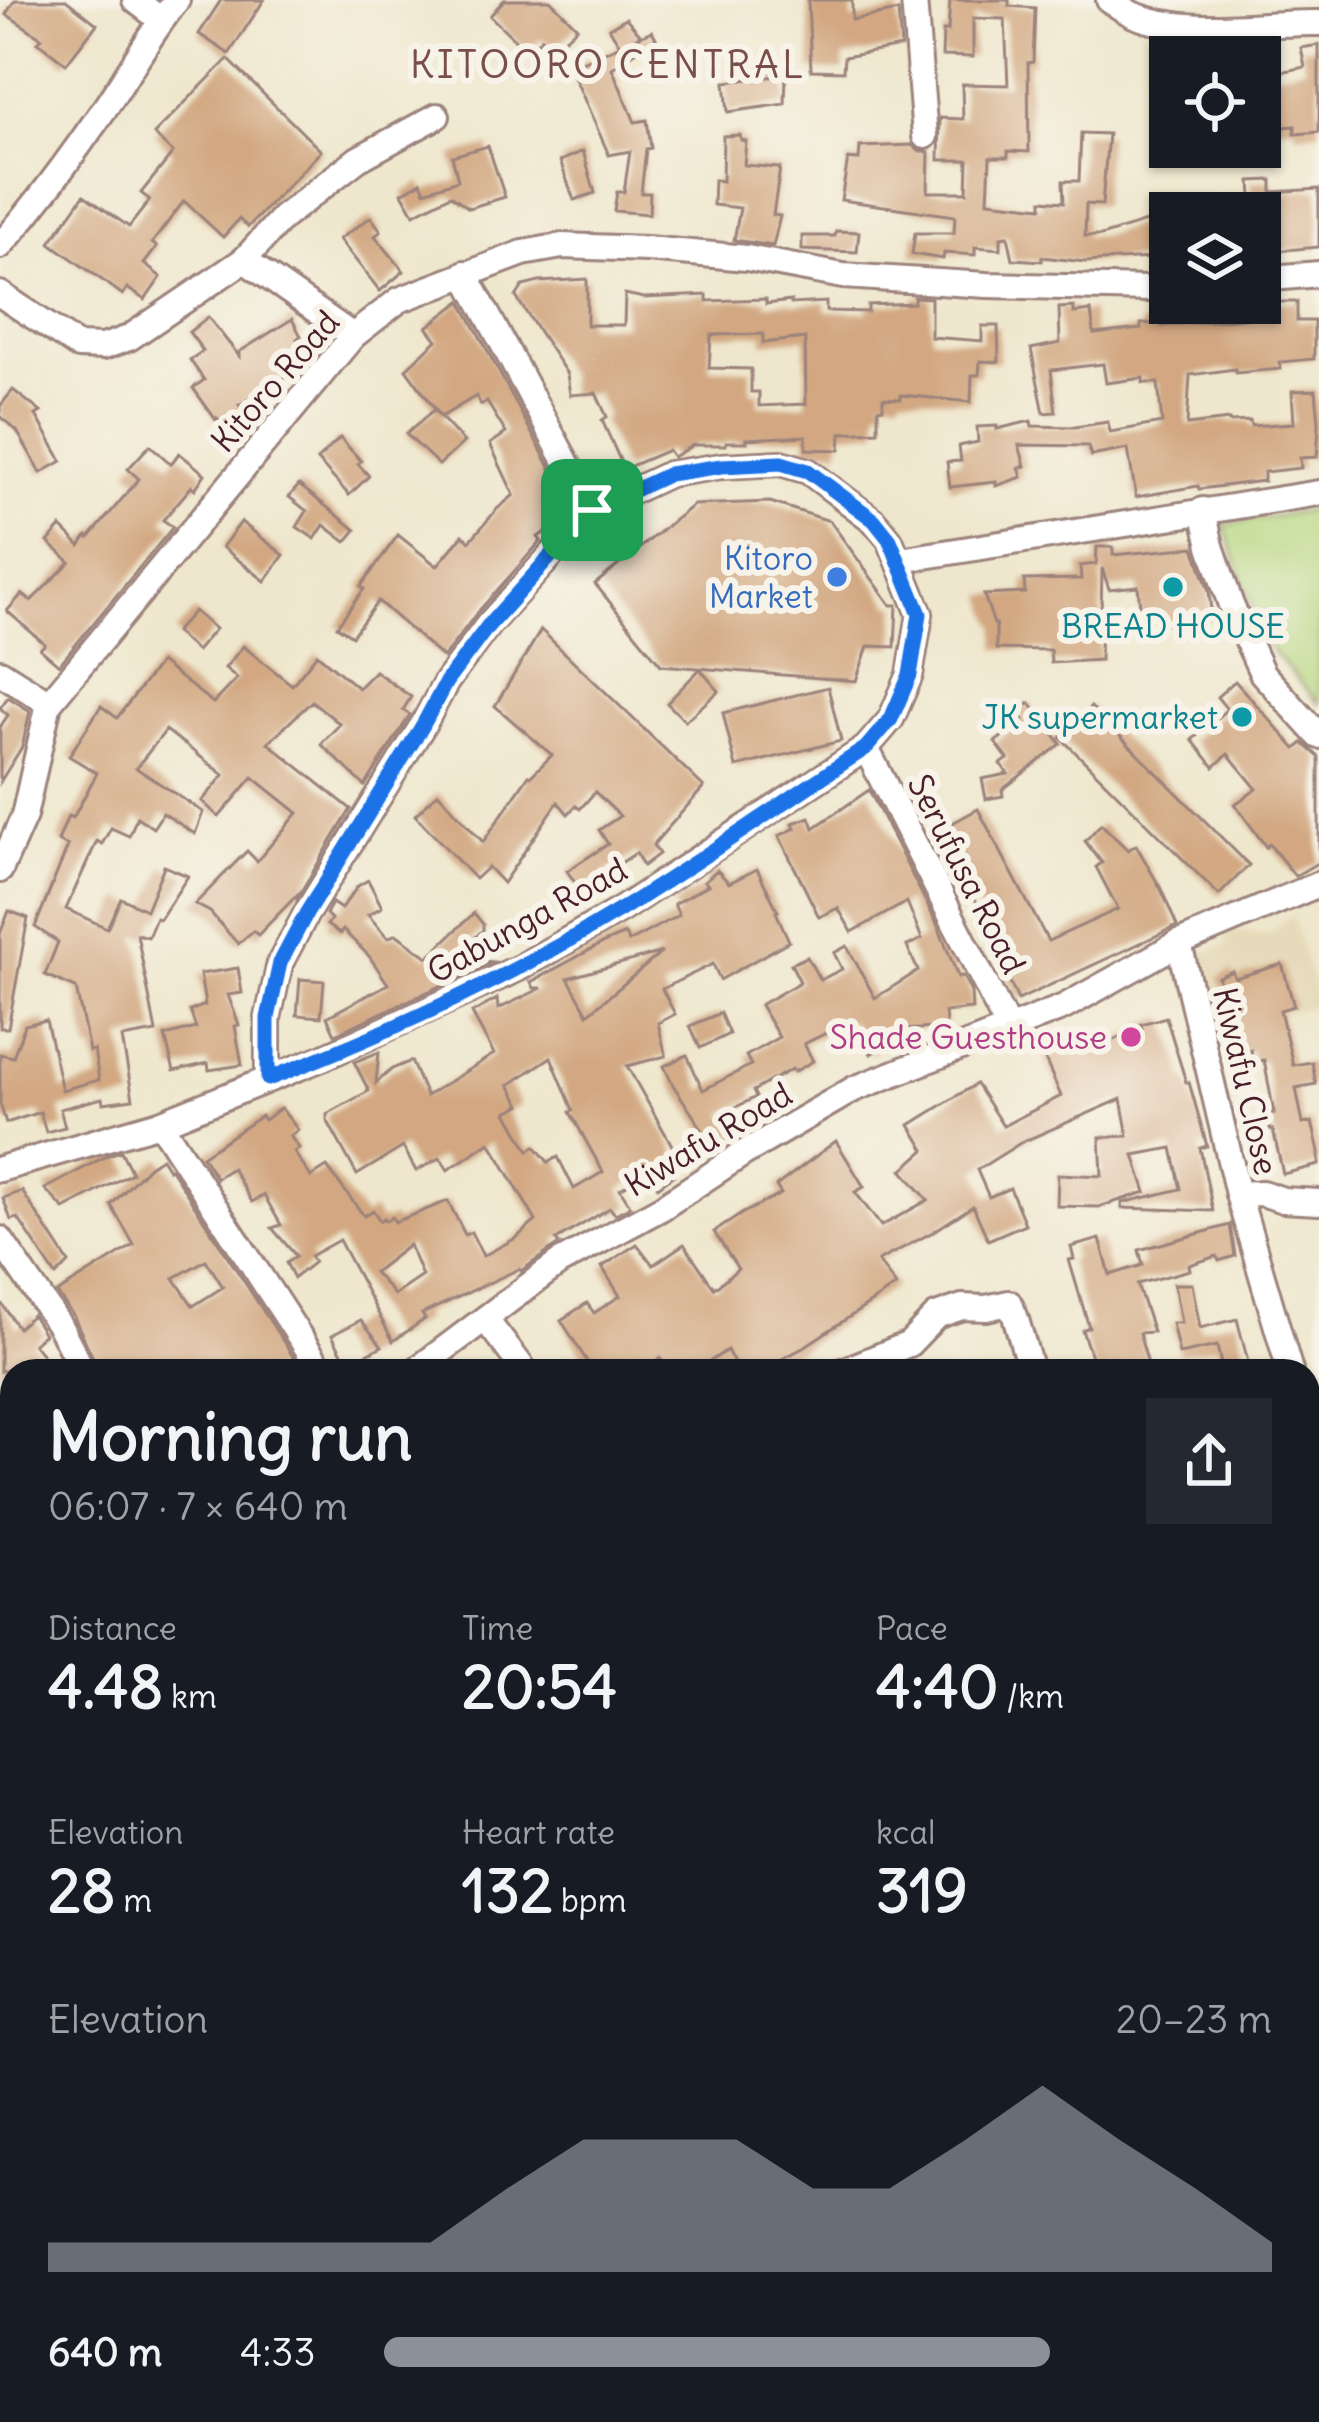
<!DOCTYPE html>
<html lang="en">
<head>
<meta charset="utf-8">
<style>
  :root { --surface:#171b24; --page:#242831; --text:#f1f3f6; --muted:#9ea1a6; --accent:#8c9099 }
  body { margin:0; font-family:Delius,sans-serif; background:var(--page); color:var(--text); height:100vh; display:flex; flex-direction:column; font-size:45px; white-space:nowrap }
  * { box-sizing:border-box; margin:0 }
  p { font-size:39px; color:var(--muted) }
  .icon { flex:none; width:66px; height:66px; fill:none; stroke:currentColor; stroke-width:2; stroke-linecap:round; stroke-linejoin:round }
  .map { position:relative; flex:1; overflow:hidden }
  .drawer { position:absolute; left:0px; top:1359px; width:1320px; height:1065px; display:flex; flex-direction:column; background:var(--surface); border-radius:36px 36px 0 0; box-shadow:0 3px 9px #0004 }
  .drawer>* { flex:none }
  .fabs { position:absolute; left:1149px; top:36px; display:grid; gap:24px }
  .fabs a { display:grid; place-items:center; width:132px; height:132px; border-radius:0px; background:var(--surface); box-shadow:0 3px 9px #0004; font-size:60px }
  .pin { position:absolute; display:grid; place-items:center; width:102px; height:102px; color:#fff; margin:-51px; border-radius:24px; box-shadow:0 6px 18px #0006 }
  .round { display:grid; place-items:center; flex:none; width:126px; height:126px; border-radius:0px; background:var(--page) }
  .head { display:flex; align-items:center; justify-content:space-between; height:204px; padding:0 48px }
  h1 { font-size:66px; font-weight:700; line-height:90px }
  .stats { display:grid; grid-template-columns:repeat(3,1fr); gap:18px; height:204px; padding:12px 48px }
  .stats div { display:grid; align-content:center }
  .stats b { font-size:60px; font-weight:700 }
  .stats small { font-size:33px; font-weight:400 }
  .stats p { font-size:33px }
  .chart { height:336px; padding:24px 48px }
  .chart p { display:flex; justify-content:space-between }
  .chart svg { width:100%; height:216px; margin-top:12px; fill:var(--accent); opacity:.7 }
  ul { padding:0 48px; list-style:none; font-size:39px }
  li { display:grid; grid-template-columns:192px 144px 1fr; align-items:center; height:90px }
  li i { height:30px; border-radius:15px; background:var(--accent) }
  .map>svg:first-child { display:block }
</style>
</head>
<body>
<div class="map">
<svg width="1319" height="2422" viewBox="0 0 1319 2422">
  <rect width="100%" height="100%" fill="#f7f3e8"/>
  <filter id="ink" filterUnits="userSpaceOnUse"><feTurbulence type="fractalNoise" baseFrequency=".00833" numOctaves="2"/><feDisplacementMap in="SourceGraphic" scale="24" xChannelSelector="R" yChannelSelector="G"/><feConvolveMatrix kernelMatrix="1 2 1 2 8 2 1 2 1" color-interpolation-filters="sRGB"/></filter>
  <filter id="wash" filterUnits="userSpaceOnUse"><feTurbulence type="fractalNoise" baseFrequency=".004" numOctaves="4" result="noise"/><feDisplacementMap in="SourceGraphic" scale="48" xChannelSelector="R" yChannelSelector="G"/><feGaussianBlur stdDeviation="2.7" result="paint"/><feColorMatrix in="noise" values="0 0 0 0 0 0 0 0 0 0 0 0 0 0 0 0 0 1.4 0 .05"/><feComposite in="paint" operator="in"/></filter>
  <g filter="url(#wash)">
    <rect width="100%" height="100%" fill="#efe7cd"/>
    <path fill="#e6daba" d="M1292,915l27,89 -111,30 -19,-78 38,-11 -5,-18 47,8z"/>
    <path fill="#b5d77f" stroke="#807b55" stroke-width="3" d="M1319,508v196l-54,-61 -41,-118z"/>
    <g id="blocks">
      <g fill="#d2a781" fill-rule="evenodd">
        <path d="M15,0h51l31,24 -31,40 -28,-22 4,-4 -36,-24z"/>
        <path d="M221,0h43l-35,54 -30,-20z"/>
        <path d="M504,0h46l27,27 -24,23 -12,-12 -13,14 -38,-36z"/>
        <path d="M808,0h44v20l46,-9 3,36 -57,10 -1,14 -32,-1z"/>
        <path d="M950,0h59v6l26,2 -2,54 -5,1 1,89 -21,-1v6h-18l-2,44 54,6v-7l22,2 -1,-21h16l2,-48 27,1 -6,71 -16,-1 -1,32h16l67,-21 -1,42 -82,5 -43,-5v4l-29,-2 -5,-23 -7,1v12l-26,-2v8l-31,-2 -1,6 -31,-5 3,-21h39l1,-17 -114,-16 7,-41 11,1 1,-13 52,-2 7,6 10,1 -1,40h39l1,-32h-29l1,-42 23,1 -1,-35 46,1 -3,-66 -32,-1v39l-31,-1 1,-25h5z"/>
        <path d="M626,18l14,16 -4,4 16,-7 4,7 -44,30 23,54 12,-2 4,28 -5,1 -5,44h9l-1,21 -35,-3 3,-19h7l6,-41 -21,4 -39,-88 50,-22 -11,-17z"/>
        <path d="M1319,45v87l-24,2v-8l-35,3v-53l45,-9 -4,-19z"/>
        <path d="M228,59l93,92 -73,76 -9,-8 -16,18 -39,-36 -32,42 5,4 -13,17 17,13 -16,23 -18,-12 -4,7 -73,-52 34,-48 45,32 21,-27 -9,-7 32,-40 -19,-19z"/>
        <path d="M786,75l-1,29 -57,8 -3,-30z"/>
        <path d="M740,135l1,5 5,1 -2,24 36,3 -7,47 7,1 -7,30 -39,-6 6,-32 -27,-3 1,-25 8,1 1,-45z"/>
        <path d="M488,146l17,51 -36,11 -18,-13 -37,19 -12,-21 19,-11 4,9 33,-11 -6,-24z"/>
        <path d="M583,151l12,42 -21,7 -14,-39z"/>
        <path d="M1272,180v12l47,-3v58l-54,5 -5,-14v-25h-7l-2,-32z"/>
        <path d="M371,217l10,14 -6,5 29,35 -24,20 -41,-52z"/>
        <path d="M836,231l23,1 -2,20 -55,-2v-14h33z"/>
        <path d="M587,279v46h37l1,-31 19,4 63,-3v6l59,-2v5l25,-3v3l35,-2v9l42,1v-7l46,-2v-6l17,1v39l51,4v-15h16l1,36 -19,-1 -1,14h-7l-1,27 -70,-7v4l-18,-1v10l-5,1v22l-37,2 -1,17 -34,-1v-13l-60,3 1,3h-21v3h-33l-20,12 -5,-7 -44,19 -22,-49 5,-3 -11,-24 -26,2 -3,-21 -51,-77 7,-11 16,-4zM763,334v9l42,-5 1,66 -47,2v-14h-8v-23l-42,-1 2,-33z"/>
        <path d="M461,301l111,207 -15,16 -19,13 3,4 -65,73 -33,44 -65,-57 -26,35 -15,-10 27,-37 -3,-3 37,-51 39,31 26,-31 7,6 27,-32 17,-14 -24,-51 16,-11 -19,-31 -6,3 -5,-9 -35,21 -35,-48 31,-29 -10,-13z"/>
        <path d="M1264,302h33v19h17v38l-34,3 1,7 -45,4 -1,-4 -45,6 -3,50 42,-5v2l21,-1 1,5 43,-3 -2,-32 24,-1 3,33 -2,34 -17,1 1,10 -37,4v9l-65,8 -1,-3 -62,11 -8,-48 -37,7 -3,-10 -69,-1 6,21 -6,2 3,9 -26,9v-4l-46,5 -3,-25 14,-1 -2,-15 19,-4 -1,-15 20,-1v3l34,-8 1,5 43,1 33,-5 2,10 52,-9 -4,-40h-15v-5l-37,5 -3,-19 -52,6 5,42 -12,1 -13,-64 29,-6 -1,-35 15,-1v6l17,-2 3,23 47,-5v-5l21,-1v3l103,-10z"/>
        <path d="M208,317l31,39v-4l53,-33 9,17 -4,3 12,24 -70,42 17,22 -16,19 -23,-28 -1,2 -23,-32 11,-8 -14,-20 13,-9 -14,-19z"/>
        <path d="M13,390l28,22 -5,3 26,46 -21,12 -24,-42 -17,-15v-10z"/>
        <path d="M434,410l30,32 -25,23 -33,-31z"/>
        <path d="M340,438l21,23 -3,3 11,12 -20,19 -32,-35z"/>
        <path d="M150,445l21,19 8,-11 26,21 -10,15 -3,-3 -29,34 10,7 -114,138 -19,-16 5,-5 -38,-33 15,-17 9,7 39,-39 -22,-20 13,-15 19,19 7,-10 2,2 50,-59 -11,-10z"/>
        <path d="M299,485l57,45 -10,12 -22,-17 -9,14 -18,-12 10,-16 -18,-14z"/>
        <path d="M770,502l60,19 61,84h6l-2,42 -27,-1 -12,35 -195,-16 -66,-81 98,-79z"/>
        <path d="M241,522l43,33 -19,26 -43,-34z"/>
        <path d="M1097,547h16v8l81,-8 15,44 3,29 -70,7 -4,-41 -29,3 -7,-21 -2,92 -49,3 -1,-13 -54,-1v-25h-2l-10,-29 41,-2 -1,-13 57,-1 -1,-13 16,-2z"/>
        <path d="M194,611l21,18 -19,22 -21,-19z"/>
        <path d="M541,630l163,157 -51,58 6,9 -16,12 -7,-13 -56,37 -13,-19 41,-27 -9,-14 21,-14 -25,-24 -15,17 -4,-3 -8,8 -10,-12 -55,81 -15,-16 -13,12 -60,-64 23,-22 45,49 46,-67 2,1 21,-21 -57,-49z"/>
        <path d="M243,646l49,39 25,-31 41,34 17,-17 36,26 -8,13 7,5 -45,71 -44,-42 19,-20 -28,-23 -44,42 83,66 -54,89v-3l-39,40 -5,-4 -15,13 -28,-32 -15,-8 52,-53 10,10 41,-48 -45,-36 -34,40 -17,-16 22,-26 -58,-45 -30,38 67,44 -8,22 -32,-21 -10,15 -16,-11 -8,19 -18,-8 -9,16 -5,-3 -31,68 41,19 14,-30 25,12 18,-44 24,10 -28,43 -4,-1 -8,19 -11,-3 19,98 -34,6 11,61 -30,4 -1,-5 -42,11 5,18 -19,5 -6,-20 -34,11 -6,-19v-50l13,3 12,-32 21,-5 16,70 37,-10 -5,-30 -5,1 -13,-63 -31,-13 13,-33 -23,-15 33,-81 -10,-5 10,-25 5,2 24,-45 -28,-17 32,-50 16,12 43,-56 53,41 24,-25 -12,-10z"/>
        <path d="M700,669l19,22 -34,30 -18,-18z"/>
        <path d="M1235,681l61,68 7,-6 16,14v105l-24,14 -26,-32 -3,3 -31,-43 22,-15 -29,-35 -14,13 -22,-27 35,-31 -10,-12z"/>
        <path d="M828,687l13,54 -105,26 -13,-54z"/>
        <path d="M8,697l22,14 -8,36 -22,35v-55l8,-12 -8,-7z"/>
        <path d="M1030,703l31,41 -59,46 1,6 -17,3 -4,-20 26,-5 -7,-10 7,-5 -13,-17 29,-22 -6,-9z"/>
        <path d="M1091,707l158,158 -30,30 -158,-157z"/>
        <path d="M869,790l69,136 20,51 5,-1 8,16 1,17 -27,3 1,15 -42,3 1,2 -34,22 -20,-33 -47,23 9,17 -19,11 -2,-3 -39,22 3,6 -32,16 13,19 -23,15 -41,-62 -9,-19 23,-11 16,35 48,-25 -5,-9 33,-19 -19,-32 40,-23 -9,-18 16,-7 13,23 22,-11 -8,-16 13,-7 28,52 43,-27 -11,-25 15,-7 -15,-37 -55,30 -14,-24 -19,9 -40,-81 16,-8 -2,-5 17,-6 4,11z"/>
        <path d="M978,809l70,132 70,-32 -22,-42 6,-4 -17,-22 16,-17 27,26 8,-5 25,44 16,37 -159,74 -17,-37 7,-3 -70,-129z"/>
        <path d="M757,869l21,42 -2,1 13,29 -69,39 -7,-16 -51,25 13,25 -17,9 8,33 -39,10 51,90 -12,7 8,12 -16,12 -10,-14 -28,16 10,16 -3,3 -12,6 -5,-6 -54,32 3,4 -38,27 -2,-2 -97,45 3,5 -32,22 -54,-101 -29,16 4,6 -20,16 -8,-15 10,-7 -24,-28 9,-3 -17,-30 -12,7 -20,-34 -16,10 -14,-22 59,-40 3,4 17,-12 17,22 -8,6 9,12 -5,4 17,25 16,-10 37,49 9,-6 7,11 4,-3 2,3 6,-4 3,5 53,-21 17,34 6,-3 12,24 33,-18 20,-17 -46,-79 -42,28 -8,-12 -24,13 -13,-24 -46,28 -30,-55v-6l42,-23 -15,-29 25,-10 -3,31 16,-14 19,-8 15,35 68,-42 -22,-41 25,-14 1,10 44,-21h-8l-3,-6 70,-38 24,-10 3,8 51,-27 -5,-11 34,-19 -4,-4 13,-11 12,13zM662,952l-74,62 -20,-36zM551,1057l22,53 -3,2 33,60 -29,17 -16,-32 -10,5 -13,-16 -6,5 -22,-39 14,-7 -12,-20zM409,1245l13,31 -28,19 -20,-23z"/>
        <path d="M368,880l14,27 -14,8 20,23 8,-4 32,23 46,-44 9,11v6l-30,28 40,4 -158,72 -8,-17 61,-33 -19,-28 -26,-26 -3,4 -13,-9 4,-6 -5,-5 6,-11 9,6 17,-23z"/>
        <path d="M9,911l19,7 -20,110h-8v-94z"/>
        <path d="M1282,964l12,42 -14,4 13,55 19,-3 4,22 -20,4 7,36 9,-2 7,30v13l-36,9 -10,-44h-3l-2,-16 6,-1 -10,-53 -11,2 -2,-12 -17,6 -8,-20 10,-4 -18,-55 14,-6 3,7z"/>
        <path d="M238,968l4,25 -14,2 11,30 -4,1 7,39 -33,5 -1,-7 -34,8 -9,-35 31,-8 -6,-17 15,-6 -5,-31z"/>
        <path d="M300,979l24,2 -3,36 -24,-2z"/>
        <path d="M720,1013l9,21 -29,14 -10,-22z"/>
        <path d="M1166,1017l20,65h3l18,64 -7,2 13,63 -91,-3v-5l59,-14 -9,-41 -38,7 12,37 -47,15 -42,-1 1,-32 44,2 -2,-39 28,-1 -7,-37 -99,43 -45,28 12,27 21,-9 15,36 -37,16 -15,-34 -40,26 -55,29 18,25 -95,63 -42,22h-21l-11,-21 -31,21h-27l-9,-13 -18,13h-49l-32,-51 26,-17 7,10 26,-17 -18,-29 35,-23 16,21 31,-21 30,44 24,-19 -24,-37 29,-19 38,-19 -5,-8 60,-45 28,46 -9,5 26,34 47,-26 -26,-30 23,-20 -15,-25 66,-41 27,42 58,-30 -17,-39 41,-15 3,9 54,-23 -1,-4z"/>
        <path d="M121,1151l11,22 -68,36 -19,-20 63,-34z"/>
        <path d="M161,1158l7,11 2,-1 124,190 -19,13h-176l-25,-54 -17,-24 77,-48 -23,-40 38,-39zM206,1260l17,27 -30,19 -19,-28z"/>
        <path d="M22,1191l47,72 -13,13 -38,-58 -7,2 -8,-22z"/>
        <path d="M1230,1225l5,31 -16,5 -2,-5 -28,9 1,5 -53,14 16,48 -14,1 11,38h-54l-14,-41 7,-3 -20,-67 5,-1 -3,-12 29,-8 10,36 33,-10 -4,-15z"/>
        <path d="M1174,1284h18l8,44 37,-9 11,43 -26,7 -5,-23 -38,8 -7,-31h9z"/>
        <path d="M0,1301l18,27 14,-13 12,19 -11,10 22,27h-55z"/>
        <path d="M361,1320l21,26 -34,18 -16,-29z"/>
      </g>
    </g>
  </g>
  <g filter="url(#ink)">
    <use href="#blocks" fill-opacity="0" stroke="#9c837c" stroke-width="3"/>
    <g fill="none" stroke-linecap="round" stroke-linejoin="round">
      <defs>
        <g id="minor">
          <path d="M135,0l26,20"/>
          <path d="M914,0l11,136"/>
          <path d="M1109,0c8,5 16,11 25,15 55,22 127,7 185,8"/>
          <path d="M0,246c40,-45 75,-94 109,-144 23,-34 42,-70 68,-102"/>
          <path d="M244,260l109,76"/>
          <path d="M465,273l127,237"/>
          <path d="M1260,279l59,-5"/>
          <path d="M0,294l78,52 25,1 26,-9 115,-78 38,-42 76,-59 79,-43"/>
          <path d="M1203,510l8,36 20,59 31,68 57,63"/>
          <path d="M900,560l419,-67"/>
          <path d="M0,672l49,31"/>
          <path d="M866,748l143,282"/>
          <path d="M0,870l24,-54 25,-113 304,-367 46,-36 124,-47 39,-7 85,3 100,9 96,18 144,9 162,4 21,-2"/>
          <path d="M1179,943l59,251 52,177"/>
          <path d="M160,1123l162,248"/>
          <path d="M0,1169l160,-46 162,-65 197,-90 103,-59 244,-161 25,-29 19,-44 10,-61 -30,-74 -16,-19 -66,-50 -27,-8 -59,3 -53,8 -77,36 -104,115 -42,57 -23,43 -117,189 -26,49 -12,55v61"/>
          <path d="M1238,1194l24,-1 21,7 36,2"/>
          <path d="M0,1239l59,86 24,46"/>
          <path d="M486,1320l39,51"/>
          <path d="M415,1371l144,-108 102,-55 83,-55 110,-64 210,-82 115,-64 140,-59"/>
          <path d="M843,1371l66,-27 27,-28 26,-9 24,1 23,-5 6,13 16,55"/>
          <path d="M1308,1431l11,38"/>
          <path d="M0,1623l12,-6"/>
          <path d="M1308,1672l11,-1"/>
          <path d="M0,1973l12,-10"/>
          <path d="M1308,2076l11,-1"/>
          <path d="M88,2422l5,-10"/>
          <path d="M164,2422l1,-10"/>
        </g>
      </defs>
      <use href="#minor" stroke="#9c837c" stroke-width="30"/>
      <use href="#minor" stroke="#fff" stroke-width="24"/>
    </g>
  </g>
  <g fill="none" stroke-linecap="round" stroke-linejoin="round" filter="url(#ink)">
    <defs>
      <path id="route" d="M781,463l27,8 66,49 16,20 30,74 -10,61 -19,44 -25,29c-81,53 -161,110 -244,161 -111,68 -232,123 -354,170v-61l12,-55 26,-49 117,-189 23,-43 42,-56 104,-116 77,-36 53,-8z"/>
    </defs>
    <use href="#route" stroke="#fff" stroke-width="24"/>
    <use href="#route" stroke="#1a73e8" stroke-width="15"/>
  </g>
  <circle fill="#3f7fe0" stroke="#f7f3e8" stroke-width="4.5" cx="837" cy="577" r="12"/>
  <g fill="#0f9aa8" stroke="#f7f3e8" stroke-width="4.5">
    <circle cx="1173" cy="587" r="12"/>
    <circle cx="1242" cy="717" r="12"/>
  </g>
  <circle fill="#d1479c" stroke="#f7f3e8" stroke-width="4.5" cx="1131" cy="1037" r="12"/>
  <g text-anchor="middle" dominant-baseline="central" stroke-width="12" stroke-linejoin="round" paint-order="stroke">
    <g font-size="33" fill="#4a1f2b" stroke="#f7f3e8">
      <text transform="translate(275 381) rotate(-49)">Kitoro Road</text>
      <text transform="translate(967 874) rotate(63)">Serufusa Road</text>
      <text transform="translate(527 920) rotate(-29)">Gabunga Road</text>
      <text transform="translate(1246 1081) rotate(77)">Kiwafu Close</text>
      <text transform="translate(708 1139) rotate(-31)">Kiwafu Road</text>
    </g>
    <g font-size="33" fill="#366cbe" stroke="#f7f3e8" text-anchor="end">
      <text x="813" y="558">Kitoro<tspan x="813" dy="38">Market</tspan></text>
    </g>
    <g font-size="33" fill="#0d838f" stroke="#f7f3e8">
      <text x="1173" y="626">BREAD HOUSE</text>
      <text x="1218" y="717" text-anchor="end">JK supermarket</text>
    </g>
    <g font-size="33" fill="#b23c85" stroke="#f7f3e8" text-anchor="end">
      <text x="1107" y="1037">Shade Guesthouse</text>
    </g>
    <g font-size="39" letter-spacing="3" fill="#7a4f49" stroke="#f7f3e8">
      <text x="608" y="64">KITOORO CENTRAL</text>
    </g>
  </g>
</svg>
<div class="fabs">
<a><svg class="icon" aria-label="locate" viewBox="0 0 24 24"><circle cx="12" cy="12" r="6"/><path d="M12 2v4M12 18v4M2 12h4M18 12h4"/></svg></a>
<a><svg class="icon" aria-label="layers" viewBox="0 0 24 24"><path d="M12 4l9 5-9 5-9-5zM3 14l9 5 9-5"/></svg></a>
</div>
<div class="pin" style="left:592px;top:510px;background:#1e9e55"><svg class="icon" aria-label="arrive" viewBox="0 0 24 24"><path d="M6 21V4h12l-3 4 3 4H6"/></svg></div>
<section class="drawer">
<div class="head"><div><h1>Morning run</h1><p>06:07 · 7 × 640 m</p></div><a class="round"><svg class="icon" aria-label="share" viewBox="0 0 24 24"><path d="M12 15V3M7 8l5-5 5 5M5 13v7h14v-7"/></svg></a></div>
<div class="stats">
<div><p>Distance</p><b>4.48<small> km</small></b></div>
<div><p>Time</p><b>20:54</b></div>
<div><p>Pace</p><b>4:40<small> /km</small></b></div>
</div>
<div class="stats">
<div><p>Elevation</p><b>28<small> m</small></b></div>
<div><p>Heart rate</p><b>132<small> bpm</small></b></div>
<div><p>kcal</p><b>319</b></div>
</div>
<div class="chart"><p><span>Elevation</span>20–23 m</p>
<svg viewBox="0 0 160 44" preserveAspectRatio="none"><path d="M0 44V38L10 38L20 38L30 38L40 38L50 38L60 27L70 17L80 17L90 17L100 27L110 27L120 17L130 6L140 17L150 27L160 38V44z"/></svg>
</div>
<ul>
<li><b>640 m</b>4:33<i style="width:75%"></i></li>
</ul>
</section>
</div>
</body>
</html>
